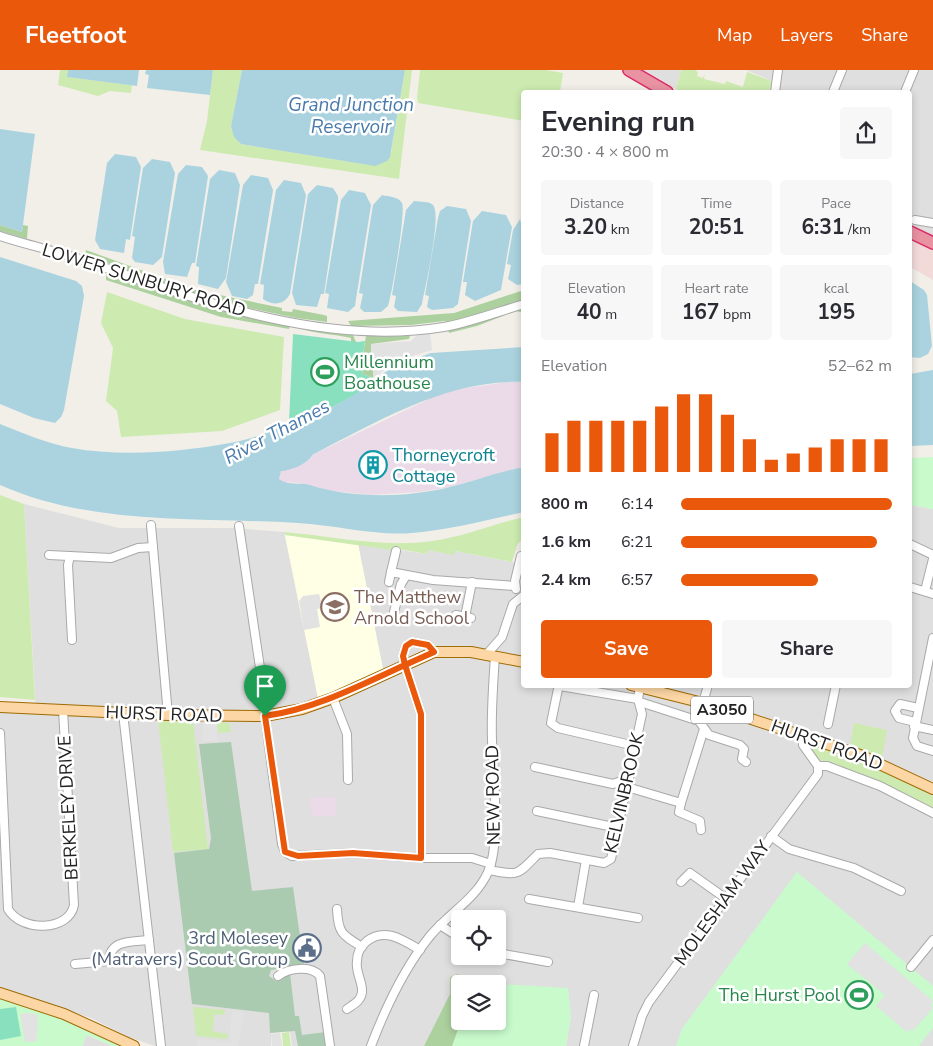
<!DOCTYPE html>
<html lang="en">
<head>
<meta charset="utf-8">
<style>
  :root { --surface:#fff; --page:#f7f7f7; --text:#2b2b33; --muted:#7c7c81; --accent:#ea580c }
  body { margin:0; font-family:"Nunito Sans",sans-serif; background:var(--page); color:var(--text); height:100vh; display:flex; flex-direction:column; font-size:19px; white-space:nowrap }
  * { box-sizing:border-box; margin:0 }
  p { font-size:16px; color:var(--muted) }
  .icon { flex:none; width:28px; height:28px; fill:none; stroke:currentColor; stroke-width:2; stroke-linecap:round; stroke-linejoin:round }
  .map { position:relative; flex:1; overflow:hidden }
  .panel { position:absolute; left:521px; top:20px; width:391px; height:598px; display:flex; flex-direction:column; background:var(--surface); border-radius:5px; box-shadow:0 2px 8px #0003 }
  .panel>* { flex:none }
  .tools { position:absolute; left:451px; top:840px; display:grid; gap:10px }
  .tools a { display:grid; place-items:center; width:55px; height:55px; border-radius:5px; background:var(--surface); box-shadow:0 2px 8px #0003; font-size:25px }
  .pin { position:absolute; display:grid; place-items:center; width:42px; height:42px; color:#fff; margin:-51px -21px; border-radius:50% 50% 50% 0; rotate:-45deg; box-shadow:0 0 5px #0007 }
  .pin .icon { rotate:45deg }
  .round { display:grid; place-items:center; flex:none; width:52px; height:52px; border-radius:5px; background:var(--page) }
  .headline { display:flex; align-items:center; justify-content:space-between; height:85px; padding:0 20px }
  h1 { font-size:28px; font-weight:700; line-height:38px }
  .metrics { display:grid; grid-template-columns:repeat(3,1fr); gap:8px; height:85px; padding:5px 20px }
  .metrics div { display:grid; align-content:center; border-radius:5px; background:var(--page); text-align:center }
  .metrics b { font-size:21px; font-weight:700 }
  .metrics small { font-size:14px; font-weight:400 }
  .metrics p { font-size:14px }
  .chart { height:140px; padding:10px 20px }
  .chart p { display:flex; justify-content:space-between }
  .chart svg { width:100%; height:90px; margin-top:5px; stroke:var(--accent); stroke-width:6 }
  .primary-button { display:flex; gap:10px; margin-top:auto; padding:10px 20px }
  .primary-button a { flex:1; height:58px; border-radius:5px; background:var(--accent); color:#fff; font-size:20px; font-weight:700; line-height:58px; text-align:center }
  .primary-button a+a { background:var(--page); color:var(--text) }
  ul { padding:0 20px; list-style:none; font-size:16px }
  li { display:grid; grid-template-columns:80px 60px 1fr; align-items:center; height:38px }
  li i { height:12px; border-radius:6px; background:var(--accent) }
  header { display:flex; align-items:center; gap:30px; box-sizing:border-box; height:70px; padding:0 25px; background:var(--accent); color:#fff }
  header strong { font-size:24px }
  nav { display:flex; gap:28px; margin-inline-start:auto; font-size:18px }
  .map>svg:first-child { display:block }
</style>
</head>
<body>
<header>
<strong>Fleetfoot</strong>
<nav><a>Map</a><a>Layers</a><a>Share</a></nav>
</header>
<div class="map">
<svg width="933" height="976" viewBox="0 0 933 976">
  <rect width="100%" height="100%" fill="#f2efe9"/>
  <g fill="#e0dfdf" fill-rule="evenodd">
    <path d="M644,0h37l-5,19 -13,-8z"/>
    <path d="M746,0h187v168l-23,-13v-133h-141l3,-11z"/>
    <path d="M24,434l95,24h114l51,4 34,165 65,-28 -25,-125 69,10 1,-4 25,4 2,-3 67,13 2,-6v127h386v-180l23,4v537h-367l5,-30 -73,-32 -24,-1 -13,-8 -37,71h-132l-2,-15 -19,2v13h-116l-26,-9 -38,-19 -91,-31v-277l36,2zM460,849h38v37h-38z"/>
    <path d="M86,965l26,11h-30z"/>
  </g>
  <path fill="#f2dad9" d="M910,167l23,10v33l-23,-13z"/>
  <g fill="#ebdbe8">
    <path d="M513,311l11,1v85l-79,21 -26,4 -48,3 -47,-5 -24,-7 -17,-1 -4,-3 2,-8 24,-9 7,-7 119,-57 28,-9z"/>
    <path d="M310,727h26v19h-24z"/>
  </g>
  <path fill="#ffffe5" d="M285,465l73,9 25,125 -65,29z"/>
  <g fill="#cdebb0">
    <path d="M60,0h8l-1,7 65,8 -1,8 -21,-2 -12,5 -40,-11z"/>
    <path d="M213,0h29l-11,56 10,18 129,21 21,-12 14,-83h7l-13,109 -199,-29 7,-29z"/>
    <path d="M420,0h126l17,3 -3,19h-36v29l-106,-18 -1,-5z"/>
    <path d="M681,0h14l3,2 -1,4 6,2 2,-5 -1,6 21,5 1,-3 17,6 4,-15 25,9 -3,11h-88l-5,-3z"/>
    <path d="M107,222l78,27 99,18 -4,73 -58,21 -101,6 -4,-26 -11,-10 7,-53 -12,-25z"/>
    <path d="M0,425l24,9 11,196 -35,-3z"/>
    <path d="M524,447v20l-7,8 -5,17 -57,-11 -1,4 -26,-5 -1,4 -34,-6 -1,2 -107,-15 -1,-3c49,4 97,16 148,9 31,-4 61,-17 92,-24z"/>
    <path d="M158,650l35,1 15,128 -35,3z"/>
    <path d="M217,652l13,1 1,9 -13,1z"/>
    <path d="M854,653l33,7 -5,28 -32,-13z"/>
    <path d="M810,672l68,27 55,27v14l-46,-24 -67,-26 -12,-14z"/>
    <path d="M193,937l32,3 -1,5 -9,-1 -3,17 16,3 -1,5 -31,-3z"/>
    <path d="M289,962l2,14h-8l-1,-13z"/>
  </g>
  <g fill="#add19e">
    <path d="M0,155l22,7 1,-7 5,1 -1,13 -27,-8z"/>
    <path d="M86,180l110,40 86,18v3l10,1 1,-3 31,6 3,1v6l-31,-4 -85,-18 -126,-45z"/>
    <path d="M106,198l56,21 129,33 -2,7 -68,-12 -115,-37z"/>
    <path d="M524,220v23l-8,-2 -39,15 -28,7 -4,-12 -34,4 -60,1 -3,-5 106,-8z"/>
    <path d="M299,258l52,2 5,12h-5v-4c-17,-4 -36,-4 -52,-10z"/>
    <path d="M412,259l-3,10 -38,5 3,14 -1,20 -10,-4 -2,-7 5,-31 11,-5z"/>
    <path d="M457,904l17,9 8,1h-22v37h6l-8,25h-34l26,-52v-17z"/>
  </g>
  <path fill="#aacbaf" d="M231,672l21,149 41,-4 11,78 -33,5 -2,6 7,5 5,-1 9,-7 5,43h4l3,19 24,-3 2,14h-30l-3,-15 -25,2 -1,-20 -77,-9 -18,-151 35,-4 2,-11 -12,-94z"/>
  <g fill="#c8facc">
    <path d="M933,387v52l-23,-4v-47z"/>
    <path d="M797,802l136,114v42l-14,18h-243l6,-17z"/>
    <path d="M498,914l70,4 3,28 -5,30h-114l9,-25h37z"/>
    <path d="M0,928l76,26 47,22h-11l-25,-11 -5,11h-82z"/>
  </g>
  <g fill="#88e0be">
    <path d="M293,264l65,8 7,-1 -4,26 2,7 10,4 -16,10 3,4 -38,21 -7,-2 -26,11z"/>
    <path d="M16,937l5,29 -21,4v-31z"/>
  </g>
  <g fill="#e2e2e2">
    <path d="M430,262l2,18 -33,10 -26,18 1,-19 -3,-4v-11l40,-3 6,-6z"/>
    <path d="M319,524l4,14 -6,1 3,18 -16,3 -5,-29 4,-5z"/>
    <path d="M202,652l15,1v18h-14z"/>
    <path d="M865,873l68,58 -2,4 2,3 -20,23 -3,-2 -3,3 -31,-26 9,-11 -38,-31z"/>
    <path d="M232,941l12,1 -6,34h-41l-1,-7 33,2z"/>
    <path d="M29,943l9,2 -1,26 -12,1 -5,-28z"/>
    <path d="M280,963l2,13h-10l-1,-12z"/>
  </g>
  <g fill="#aad3df">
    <path d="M68,0h71l-2,16 -70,-9z"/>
    <path d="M146,0h67l-3,25 -63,-7 2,-13 -4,-1z"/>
    <path d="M242,0h163l-15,87 -3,4 -12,5 -134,-22 -7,-7 -3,-11z"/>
    <path d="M0,59l35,5 -13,98 -22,-7z"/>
    <path d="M115,84l21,3 5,10 -11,73 -4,-1 -2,14 -24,-4 -5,-9 12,-77z"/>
    <path d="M152,89l18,3 5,11 -13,84 -9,8 -18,-3 -3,-4 3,-21 -3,-1 11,-68z"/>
    <path d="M186,95l16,2 6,9 -13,87h-3l-5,14 -22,-3 -2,-12 15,-88z"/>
    <path d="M219,100l16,3 5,12 -14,93 -8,11 -20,-5 1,-17 -3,-1 14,-87z"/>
    <path d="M251,105l17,3 5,12 -15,94h-3l-2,11 -6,4 -15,-3 -6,-14 17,-97z"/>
    <path d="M284,110l17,3 5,12 -16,99c-6,11 -17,12 -27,5l1,-14 -4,-1 16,-94z"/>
    <path d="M317,115l16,3 5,8v4l-14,94h-3l-4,13 -21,-2 -4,-12 16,-99z"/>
    <path d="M349,120l16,3 6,12 -15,94 -1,7 -7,6 -21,-4 2,-14 -4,-1 16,-93z"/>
    <path d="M382,125c7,2 16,1 20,8 4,9 -10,91 -14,103l-7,6h-17l-4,-4 3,-14 -4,-1 14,-88z"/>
    <path d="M414,131c6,1 15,0 19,4 9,10 -8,83 -11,99l-5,8 -19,-1 -4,-4 2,-11 -4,-1 14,-85z"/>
    <path d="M447,136l19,3 5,12 -13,83 -5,4 -21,2 -5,-3 2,-11 -4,-1 13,-77 2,-7z"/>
    <path d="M482,141l24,4 6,12 -11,63 -26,11 -10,-6 2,-13h-4l10,-61z"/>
    <path d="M520,149l1,4h3v61l-7,1 -9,-6 3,-14 -4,-1 6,-34z"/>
    <path d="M0,187l76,24 6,5 2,10 -20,114 -3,7 -6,6 -21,-5 -34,-14z"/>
    <path d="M910,211l14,9 3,5 5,51 -4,8 -8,4 -10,-1z"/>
    <path d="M524,277v35c-76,-3 -146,39 -212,73 -4,9 -23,16 -31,16l-2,8c9,7 22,3 31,6 39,13 93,13 136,3 26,-6 51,-16 78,-21v45c-37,8 -74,18 -112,21 -38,3 -76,-8 -114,-10 -99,-6 -206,3 -298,-38v-61c23,9 48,20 72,24 49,9 109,4 158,-5 29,-5 59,-19 85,-32l6,3 38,-22 -2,-4 43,-24 31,-11z"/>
    <path d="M933,300v75l-23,1v-72z"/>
  </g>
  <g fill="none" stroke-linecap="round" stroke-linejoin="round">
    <defs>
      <g id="minor">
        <path d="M775,22l3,-22"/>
        <path d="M833,22l9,-22"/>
        <path d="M905,22l9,-22"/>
        <path d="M915,150l18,3"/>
        <path d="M0,166c27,9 56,15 83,24 115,40 238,87 361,67 27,-5 53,-15 80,-23"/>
        <path d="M151,455l17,190"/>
        <path d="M239,456l28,189"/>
        <path d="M910,474l23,11v3"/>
        <path d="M396,481l-5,21 42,8 82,6"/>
        <path d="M49,485l62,3 27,-10 15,-1"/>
        <path d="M70,486l-2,9 4,75"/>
        <path d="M389,512l2,-10"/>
        <path d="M910,517l23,7"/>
        <path d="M516,519l-1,-8 6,-25"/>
        <path d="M925,521l8,-32"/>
        <path d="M394,542l7,-28 5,-8"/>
        <path d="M456,545l15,3"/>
        <path d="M465,547l7,-35"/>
        <path d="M933,568l-20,100 4,8 16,5"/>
        <path d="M486,585l16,-18 11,-33 11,-9"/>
        <path d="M333,628l14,36 1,46"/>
        <path d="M640,632l59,19 10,14 31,10 4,4 -2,10 4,3"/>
        <path d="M703,633l5,-18"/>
        <path d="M123,643l38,333"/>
        <path d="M265,646l17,128 3,8 7,4 61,-3 68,5h51l19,6"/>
        <path d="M915,652l-16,-4 -4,-7 5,-7 18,4"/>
        <path d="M828,654l8,-39"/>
        <path d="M914,656l19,4"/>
        <path d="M0,663l8,176c13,23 61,23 66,-4l-11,-195"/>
        <path d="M803,666v9l15,21"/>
        <path d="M635,676l-77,-18 -7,-5 7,-34 2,-3 78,13"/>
        <path d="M818,696h9l53,20 53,27"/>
        <path d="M535,697l78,17 16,-6"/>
        <path d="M627,717l54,16 23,-74"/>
        <path d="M681,733l-2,9 21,9 1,9"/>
        <path d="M537,741l81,17"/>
        <path d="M771,766l18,13 65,19 47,23"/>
        <path d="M421,788v-144l-16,-49 -2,-9 3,-10 6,-4 16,3 6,7"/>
        <path d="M489,800c31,6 28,5 49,-16l12,-1 54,10 7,-4 31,-145 -4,-15 2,-12"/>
        <path d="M681,812l9,-9 35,25"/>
        <path d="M529,829l109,19"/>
        <path d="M578,837l8,-47"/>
        <path d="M337,839c1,24 5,26 25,38"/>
        <path d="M440,855l20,13"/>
        <path d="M498,883l50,9"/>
        <path d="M75,894l34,-3c1,-22 23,-19 40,-21"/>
        <path d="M911,897l22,-27"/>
        <path d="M278,906c11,-8 33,-11 42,0l10,70"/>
        <path d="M347,939c7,-5 14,-8 15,-17 1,-10 -7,-20 -5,-31 0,-8 4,-15 10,-20 18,-14 36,-1 53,9"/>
        <path d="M371,976c14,-37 34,-79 59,-110 19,-23 46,-37 58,-64 13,-27 5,-100 4,-132 -1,-28 1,-56 3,-84"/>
        <path d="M584,976l10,-51"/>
        <path d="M633,976l9,-30 7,-14 169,-228v-8"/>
      </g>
      <g id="major">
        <path d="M631,615l72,18 157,52 73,34"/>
        <path d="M0,637l168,8 97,1 37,-7 31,-11 101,-46h37l53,10"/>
        <path d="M0,923l64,21 70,32"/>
      </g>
      <g id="highway">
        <path d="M629,0l38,22"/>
        <path d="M910,162l23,11"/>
      </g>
    </defs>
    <use href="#minor" stroke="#a9a9a9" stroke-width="10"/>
    <use href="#major" stroke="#a06b00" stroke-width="12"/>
    <use href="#highway" stroke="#dc2a67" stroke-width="14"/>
    <use href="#minor" stroke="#fff" stroke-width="8"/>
    <use href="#major" stroke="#fcd6a4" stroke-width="10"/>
    <use href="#highway" stroke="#e892a2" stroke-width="11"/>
  </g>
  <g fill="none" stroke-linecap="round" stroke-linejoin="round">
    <defs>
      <path id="route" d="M265,646l20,136 13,4 55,-3 68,5v-144l-16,-49 29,-13 -6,-7 -16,-3 -6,4 -3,10 2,9c-46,21 -90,44 -140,51"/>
    </defs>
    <use href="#route" stroke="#fff" stroke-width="10"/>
    <use href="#route" stroke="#ea580c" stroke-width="6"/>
  </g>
  <defs>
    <symbol id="stadium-ring" viewBox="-11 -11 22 22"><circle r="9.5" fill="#fff" stroke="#2e9e5b" stroke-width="1.5"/><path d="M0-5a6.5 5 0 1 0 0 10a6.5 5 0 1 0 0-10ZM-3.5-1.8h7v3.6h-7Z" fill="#2e9e5b"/></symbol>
    <symbol id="building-ring" viewBox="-11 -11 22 22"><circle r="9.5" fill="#fff" stroke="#0f9aa8" stroke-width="1.5"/><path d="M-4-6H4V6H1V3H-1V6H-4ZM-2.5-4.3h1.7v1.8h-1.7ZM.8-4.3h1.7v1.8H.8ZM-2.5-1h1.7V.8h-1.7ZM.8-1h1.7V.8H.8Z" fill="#0f9aa8"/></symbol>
    <symbol id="school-ring" viewBox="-11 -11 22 22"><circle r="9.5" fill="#fff" stroke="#8d6e63" stroke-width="1.5"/><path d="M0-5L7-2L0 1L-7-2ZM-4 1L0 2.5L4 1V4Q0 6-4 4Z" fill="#8d6e63"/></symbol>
    <symbol id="civic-ring" viewBox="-11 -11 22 22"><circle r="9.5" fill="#fff" stroke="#5c6f8a" stroke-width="1.5"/><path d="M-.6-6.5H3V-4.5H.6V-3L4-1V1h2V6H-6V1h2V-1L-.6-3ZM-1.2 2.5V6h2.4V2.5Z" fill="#5c6f8a"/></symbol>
  </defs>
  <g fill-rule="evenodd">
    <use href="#stadium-ring" x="309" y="286" width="32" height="32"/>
    <use href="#building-ring" x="357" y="379" width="32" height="32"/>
    <use href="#school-ring" x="319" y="521" width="32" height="32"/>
    <use href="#civic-ring" x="291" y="862" width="32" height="32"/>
    <use href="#stadium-ring" x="843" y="909" width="32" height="32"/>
  </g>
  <g text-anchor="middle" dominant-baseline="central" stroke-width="5" stroke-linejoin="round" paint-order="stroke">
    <rect fill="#fff" stroke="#646464" stroke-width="1" x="691" y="626.5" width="62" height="27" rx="4"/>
    <g font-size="16" font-weight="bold" fill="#222">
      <text x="722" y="640">A3050</text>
    </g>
    <g font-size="18" fill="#222" stroke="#fff">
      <text transform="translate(144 210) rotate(17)">LOWER SUNBURY ROAD</text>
      <text transform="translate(164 644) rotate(2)">HURST ROAD</text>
      <text transform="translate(827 675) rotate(20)">HURST ROAD</text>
      <text transform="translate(624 723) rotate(-77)">KELVINBROOK</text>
      <text transform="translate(493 725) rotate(-91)">NEW ROAD</text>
      <text transform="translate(68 738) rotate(-93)">BERKELEY DRIVE</text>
      <text transform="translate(722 833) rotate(-54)">MOLESHAM WAY</text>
    </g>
    <g font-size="18" fill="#27864d" stroke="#fff" text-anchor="start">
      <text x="344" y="292">Millennium<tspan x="344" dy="21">Boathouse</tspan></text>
      <text x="840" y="925" text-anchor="end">The Hurst Pool</text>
    </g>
    <g font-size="18" fill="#0d838f" stroke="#fff" text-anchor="start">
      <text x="392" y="385">Thorneycroft<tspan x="392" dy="21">Cottage</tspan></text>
    </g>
    <g font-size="18" fill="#785e54" stroke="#fff" text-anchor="start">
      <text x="354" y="527">The Matthew<tspan x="354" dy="21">Arnold School</tspan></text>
    </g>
    <g font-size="18" fill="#4e5e75" stroke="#fff" text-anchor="end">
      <text x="288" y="868">3rd Molesey<tspan x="288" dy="21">(Matravers) Scout Group</tspan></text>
    </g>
    <g font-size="19" font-style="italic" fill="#4a7aab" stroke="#fff">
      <text x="351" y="35">Grand Junction<tspan x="351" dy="22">Reservoir</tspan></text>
      <text transform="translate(277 362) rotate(-28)">River Thames</text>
    </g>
  </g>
</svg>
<div class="tools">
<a><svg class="icon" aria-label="locate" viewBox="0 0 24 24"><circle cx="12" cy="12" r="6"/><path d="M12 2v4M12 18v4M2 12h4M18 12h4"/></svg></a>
<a><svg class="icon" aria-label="layers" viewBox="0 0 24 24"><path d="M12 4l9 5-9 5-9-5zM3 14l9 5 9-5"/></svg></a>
</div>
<div class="pin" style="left:265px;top:646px;background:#1e9e55"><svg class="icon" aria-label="arrive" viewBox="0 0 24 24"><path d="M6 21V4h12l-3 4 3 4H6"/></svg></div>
<section class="panel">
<div class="headline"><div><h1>Evening run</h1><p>20:30 · 4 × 800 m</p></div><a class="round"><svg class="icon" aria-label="share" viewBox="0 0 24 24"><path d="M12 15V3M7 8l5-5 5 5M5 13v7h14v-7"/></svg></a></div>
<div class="metrics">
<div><p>Distance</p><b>3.20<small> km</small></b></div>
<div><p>Time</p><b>20:51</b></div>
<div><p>Pace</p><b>6:31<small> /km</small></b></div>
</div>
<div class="metrics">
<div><p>Elevation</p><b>40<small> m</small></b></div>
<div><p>Heart rate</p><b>167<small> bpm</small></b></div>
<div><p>kcal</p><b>195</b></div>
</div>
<div class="chart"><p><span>Elevation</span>52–62 m</p>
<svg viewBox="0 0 160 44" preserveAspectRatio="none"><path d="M5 44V25M15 44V19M25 44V19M35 44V19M45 44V19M55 44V12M65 44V6M75 44V6M85 44V16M95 44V28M105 44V38M115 44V35M125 44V32M135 44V28M145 44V28M155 44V28"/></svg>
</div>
<ul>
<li><b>800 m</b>6:14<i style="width:100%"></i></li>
<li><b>1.6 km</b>6:21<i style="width:93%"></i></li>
<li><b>2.4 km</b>6:57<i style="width:65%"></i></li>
</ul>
<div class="primary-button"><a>Save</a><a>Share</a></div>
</section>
</div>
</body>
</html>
